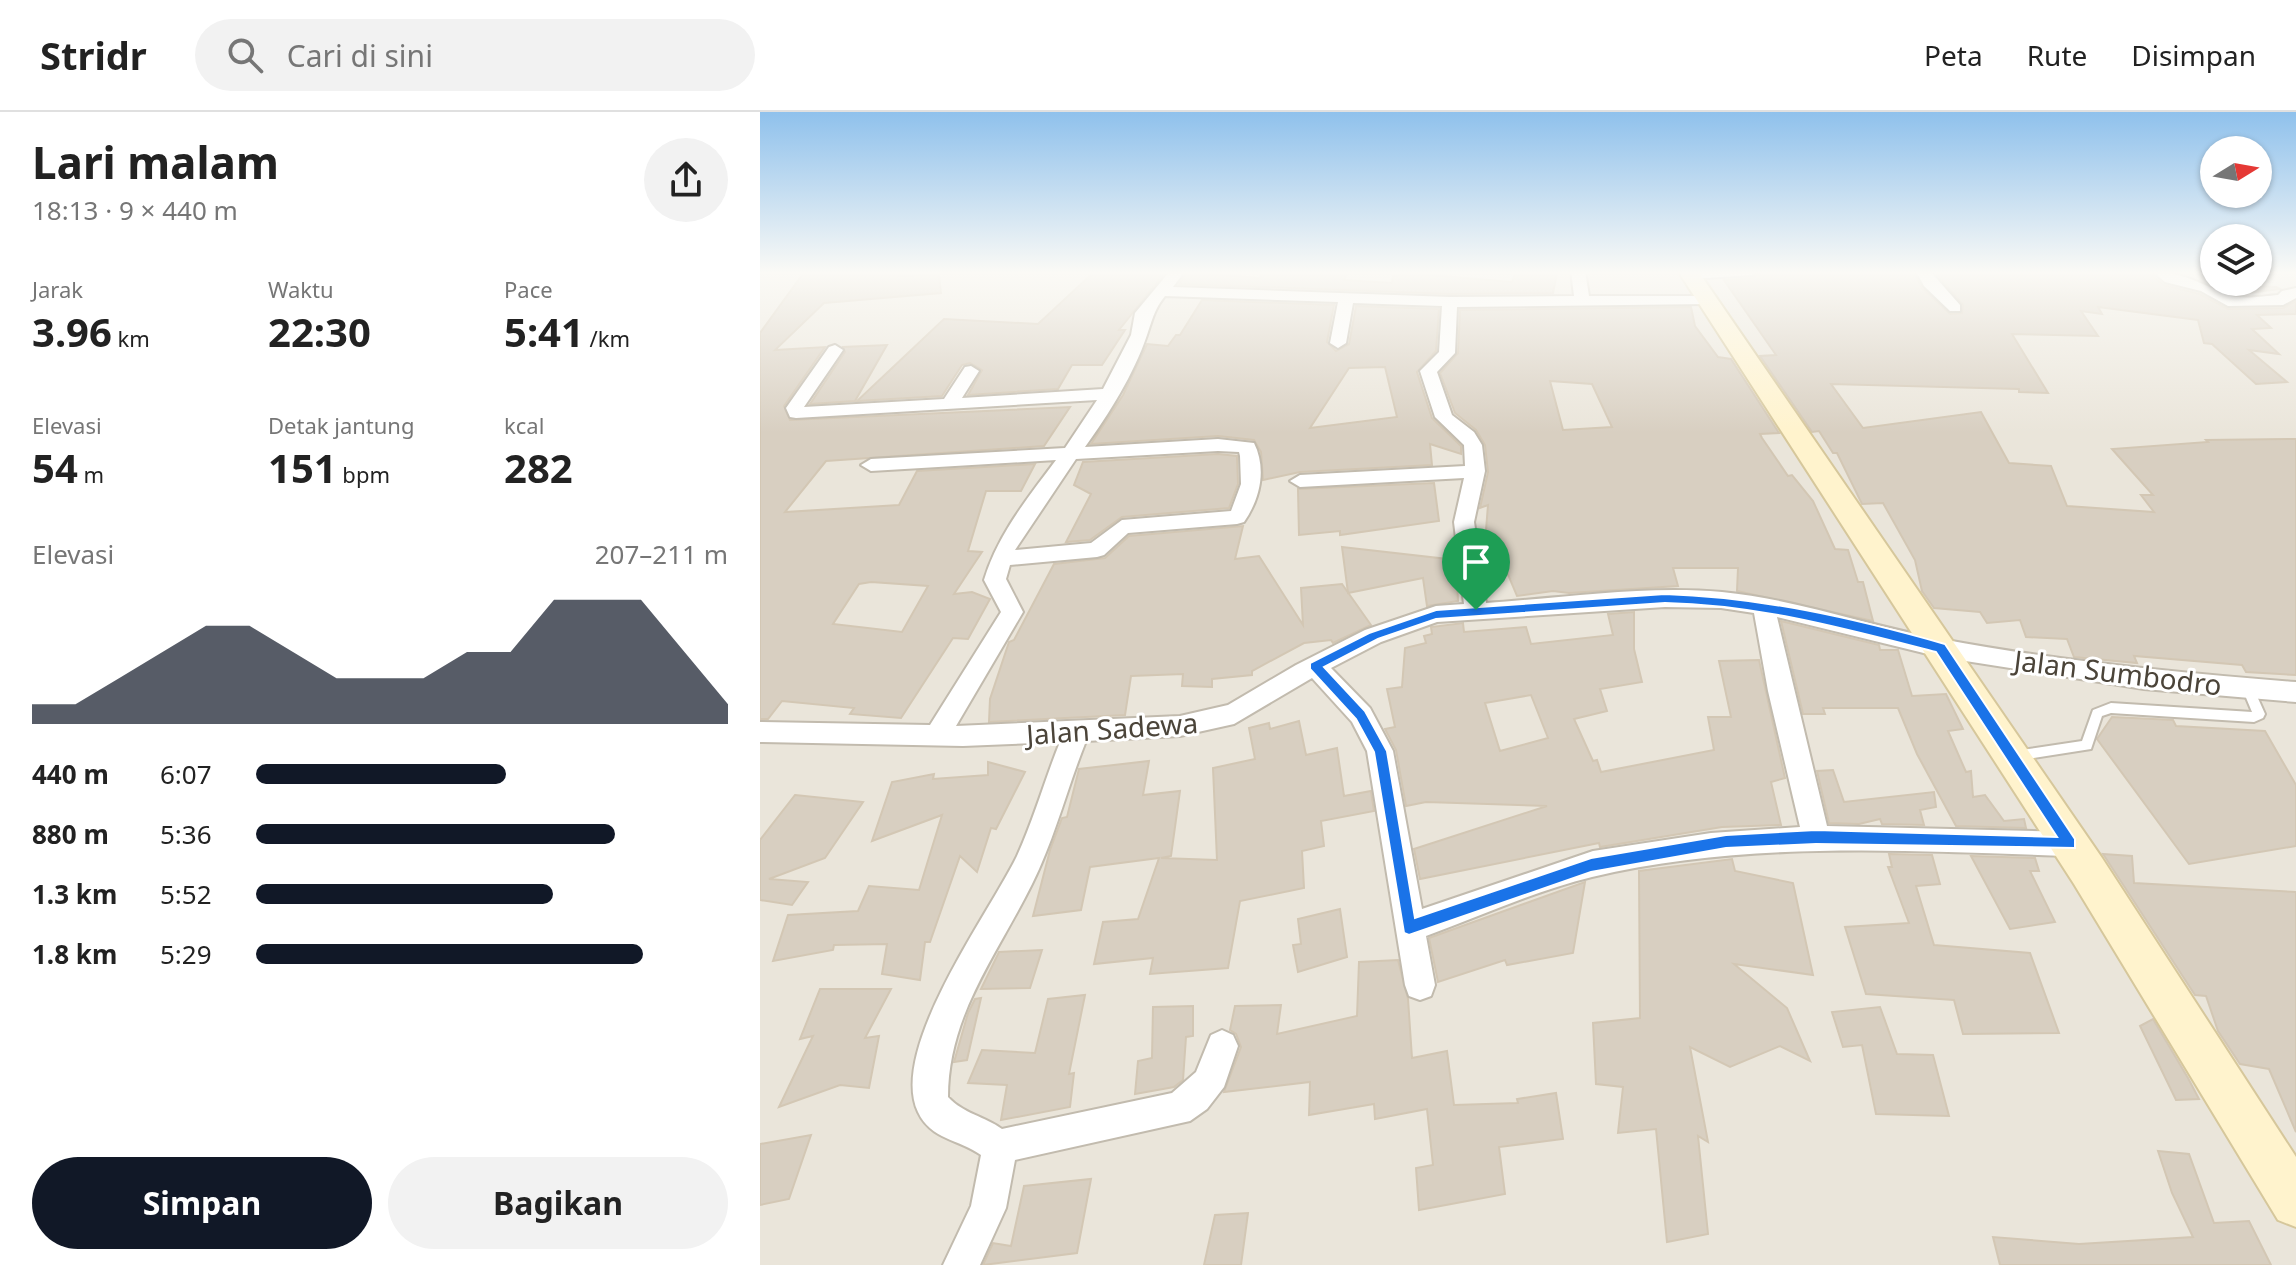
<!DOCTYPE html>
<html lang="id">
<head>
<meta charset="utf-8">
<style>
  :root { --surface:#fff; --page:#f2f2f2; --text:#222; --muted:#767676; --line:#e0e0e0; --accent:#111827 }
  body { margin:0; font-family:"Noto Sans",sans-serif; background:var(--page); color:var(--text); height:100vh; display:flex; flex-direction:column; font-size:30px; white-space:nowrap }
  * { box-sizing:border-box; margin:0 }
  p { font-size:26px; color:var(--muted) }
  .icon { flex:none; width:44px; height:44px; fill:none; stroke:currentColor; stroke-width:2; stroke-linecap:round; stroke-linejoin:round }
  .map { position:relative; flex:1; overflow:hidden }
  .drawer { display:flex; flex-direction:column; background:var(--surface); width:760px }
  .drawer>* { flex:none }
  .needle { width:52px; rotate:79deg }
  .tools { position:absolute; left:1440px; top:24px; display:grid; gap:16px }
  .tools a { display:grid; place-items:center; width:72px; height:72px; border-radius:50%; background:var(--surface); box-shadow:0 2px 6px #0004; font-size:40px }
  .pin { position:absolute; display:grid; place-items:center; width:68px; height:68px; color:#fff; margin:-82px -34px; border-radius:50% 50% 50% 0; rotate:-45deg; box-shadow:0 0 8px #0007 }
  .pin .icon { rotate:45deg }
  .round { display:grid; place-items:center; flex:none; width:84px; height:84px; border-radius:42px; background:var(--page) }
  .summary { display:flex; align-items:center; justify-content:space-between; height:136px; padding:0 32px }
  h1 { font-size:44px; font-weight:700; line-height:60px }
  .figures { display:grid; grid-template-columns:repeat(3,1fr); gap:12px; height:136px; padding:8px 32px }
  .figures div { display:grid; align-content:center }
  .figures b { font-size:40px; font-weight:700 }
  .figures small { font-size:22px; font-weight:400 }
  .figures p { font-size:22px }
  .chart { height:224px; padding:16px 32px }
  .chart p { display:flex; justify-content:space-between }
  .chart svg { width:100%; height:144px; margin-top:8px; fill:var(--accent); opacity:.7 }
  .primary-button { display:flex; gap:16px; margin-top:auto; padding:16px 32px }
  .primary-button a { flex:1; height:92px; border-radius:48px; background:var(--accent); color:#fff; font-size:32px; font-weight:700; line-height:92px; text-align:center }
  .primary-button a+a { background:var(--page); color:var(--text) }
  ul { padding:0 32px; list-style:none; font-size:26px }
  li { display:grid; grid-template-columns:128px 96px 1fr; align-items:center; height:60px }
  li i { height:20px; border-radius:10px; background:var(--accent) }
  header { display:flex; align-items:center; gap:48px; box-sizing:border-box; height:112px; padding:0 40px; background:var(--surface); border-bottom:2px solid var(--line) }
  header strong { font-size:38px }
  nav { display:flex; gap:44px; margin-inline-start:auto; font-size:28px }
  .search { width:560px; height:72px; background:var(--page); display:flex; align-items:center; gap:20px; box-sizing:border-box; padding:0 28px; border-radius:44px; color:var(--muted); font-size:30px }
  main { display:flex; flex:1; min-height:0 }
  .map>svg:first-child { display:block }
</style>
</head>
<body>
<header>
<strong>Stridr</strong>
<div class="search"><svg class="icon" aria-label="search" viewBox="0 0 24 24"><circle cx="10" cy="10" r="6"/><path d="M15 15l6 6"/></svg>Cari di sini</div>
<nav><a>Peta</a><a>Rute</a><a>Disimpan</a></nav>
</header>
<main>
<section class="drawer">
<div class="summary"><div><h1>Lari malam</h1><p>18:13 · 9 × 440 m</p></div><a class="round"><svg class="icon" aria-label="share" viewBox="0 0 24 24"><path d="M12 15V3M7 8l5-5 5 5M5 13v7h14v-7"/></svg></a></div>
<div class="figures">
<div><p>Jarak</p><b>3.96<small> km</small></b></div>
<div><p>Waktu</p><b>22:30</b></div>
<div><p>Pace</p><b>5:41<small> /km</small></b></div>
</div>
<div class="figures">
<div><p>Elevasi</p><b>54<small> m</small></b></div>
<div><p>Detak jantung</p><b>151<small> bpm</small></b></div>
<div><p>kcal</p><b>282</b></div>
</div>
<div class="chart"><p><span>Elevasi</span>207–211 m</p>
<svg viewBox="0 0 160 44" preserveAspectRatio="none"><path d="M0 44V38L10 38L20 30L30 22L40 14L50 14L60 22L70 30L80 30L90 30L100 22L110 22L120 6L130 6L140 6L150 22L160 38V44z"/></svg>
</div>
<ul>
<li><b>440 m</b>6:07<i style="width:53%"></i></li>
<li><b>880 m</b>5:36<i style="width:76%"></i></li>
<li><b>1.3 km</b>5:52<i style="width:63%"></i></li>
<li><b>1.8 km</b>5:29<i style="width:82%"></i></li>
</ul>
<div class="primary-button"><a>Simpan</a><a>Bagikan</a></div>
</section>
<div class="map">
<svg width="1536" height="1153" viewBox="0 0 1536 1153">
  <rect width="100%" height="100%" fill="#f6f3ec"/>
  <path fill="#eae5da" d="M0,159h1454v11h44v-11h38v994h-1536z"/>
  <g fill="#d8cfc1" stroke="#d3c7b4" stroke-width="2" fill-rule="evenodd">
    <path d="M45,159h97l-3,5 40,-2 2,19 -117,10 -49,47 50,-3 -41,59 6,14 280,-13 -26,39 -218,15 -41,51 114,-7 18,-34 118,-7 -14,27h-35l-18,60 14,1 -28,42 18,-2 18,7 -22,40 -15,-1 -52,80 -51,-4 4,-6 -72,-7 -14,18h-8v-386zM111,470l57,4 -26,46 -69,-8 26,-40z"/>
    <path d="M335,159h71l-47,59h6l-23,35h-30l-14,24 -90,6 14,-25 -12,-7 -8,2 -20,31 -85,5 87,-82 94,5z"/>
    <path d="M502,159h86l-4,9 48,3 1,-7 15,-3 104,9 4,-11 41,2 -4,20 -103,1 -271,-10 9,-12 72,6z"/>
    <path d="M1002,159h151l9,17 28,26 12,-1 1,-8 -29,-34h212l18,14 36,9 28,15 55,-1 13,-7v13l-39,1 14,13 -19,1 27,25 -30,-4 38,32 -31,2 -44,-40 -8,-1 -6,-23 -100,-13 4,7 -21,-3 17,25 -86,-2 36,59 -29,-1v-3l-188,-5 32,44 118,-16 28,51 42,3 16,40 87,6 -13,-17h12l-41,-46 96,-7 -2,-2 90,-1v236l-50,-3 -4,-7 -108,-9 3,7 -63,-6 -7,-18 -41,-2 -6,-17 -33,3 -7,-11 -46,-4 -12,-17 -7,-31 -32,-57 -21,1 -25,-51h-4l-14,-22 -7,1 -52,-76 16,-1 -52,-75 28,-2z"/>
    <path d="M1450,172l66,3 4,2 -40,5z"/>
    <path d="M442,188l132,5 -7,37 9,9 13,-7 7,-38 83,3 -3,42 -19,21 15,46 29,28v8l-31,-10 2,21 -132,7 -37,8 -2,-28 -7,-12 -36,-4 -127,8 32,-49 24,-51 21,2 8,-11h4zM625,255l12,50 -87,11 39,-60z"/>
    <path d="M931,195l4,19 23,31 13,2 48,74 -19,1 2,4 26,38 4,-1 21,26 22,48 13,1 10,32h5l10,39 -136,-30 1,-23h-65l5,18 -109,7 -16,-2 -36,5 -18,-43 -15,2 4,-50 -8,3 8,-36 -3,-27 -9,-15 -21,-17 -15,-40 18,-20 2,-43zM790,269l42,3 20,43 -49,3z"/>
    <path d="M127,233l-32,56 -45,3 35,-52 -2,-5z"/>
    <path d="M458,342l19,2 1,28 -9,24 -107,9 -32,23 -24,2 25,-48 -17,-9 9,-23z"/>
    <path d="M674,371l5,38 -99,14v-4l-41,4 -1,-46z"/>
    <path d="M483,414l-8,33 24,-3 44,69 -2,-37 41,-4 29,41 -38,18 -2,-3 -27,3 -52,28v4l-40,4v8l-30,-1 1,-12 -52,2 -6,39 -136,7 1,-23 19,-57 5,-2 40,-76 51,-6 24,-22z"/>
    <path d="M582,435l114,13 2,41 -31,5 -4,-28 -75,15z"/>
    <path d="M874,500v37l8,33 -42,7 7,22 -33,8 19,42 4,-1 4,12 113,-22 -6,-33h23l-12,-56 40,-1 26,118 -14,4 10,43 -59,2 -122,20 -1,-4 -179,36 -6,-30 133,-43 -121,-4 -20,4 -10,-56 -11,-21 10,-2 -8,-38 15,-2 3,-39 21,-5 -2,-7 8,-2 -1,-7 32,-4 1,9 62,-5 5,17 82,-9 -5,-21zM771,583l17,43 -48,13 -15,-48z"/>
    <path d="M1021,509l98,24 1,5h18l14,46 34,-2 17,35 -15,2 18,41 5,-1 2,26 12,-2 19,26 20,-2 2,9 -70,-2 -39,-72 -19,-46h-75l2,6h-22z"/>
    <path d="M1352,605l61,3 3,6 89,5 31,54v61l-107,18 -92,-125z"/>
    <path d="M539,609l7,34 31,-7 7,48 27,-5 3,20 -53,10 3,25 -22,5 2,37 -64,13 -12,67 -78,6 3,-16 -59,6 9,-42 35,-3 21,-61 -69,9 -9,43 -48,6 17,-66 12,-32 5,-1 12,-48 70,-8 -6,34 37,-4 -9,65 -10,2 56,2 -4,-92 42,-9 -6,-31 20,-5 1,6z"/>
    <path d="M228,650l37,10 -29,57 -5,-1 -14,44 -17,-16 -30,86h-5l-5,38 -38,-6 5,-30 -53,1 -1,5 -60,11 15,-46 70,-4 11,-25 50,4 23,-75 -70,26 20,-59 42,-8 -1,5 55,-4z"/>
    <path d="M1073,658l11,32 90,-10 2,15 -16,3 4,15 -42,-1 -2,-5 -21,5 -30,-1 -12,-52z"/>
    <path d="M35,683l68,7 -38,56 -56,21 39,3 -16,23 -32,-5v-60z"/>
    <path d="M1129,742l43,1 8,29 -24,2 18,59 96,8 29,80 -96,1 -9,-34 -88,-6 -21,-67 64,-4 -21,-56h4z"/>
    <path d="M1343,742l29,2 2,27 162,9v240l-27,-63 -29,-5 -22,-33 -12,-35 -11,-1z"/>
    <path d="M1211,744l64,2 4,13h-9l25,51 -45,7z"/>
    <path d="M972,747l3,12 58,12 20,92 -79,-11 53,44 23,53 -30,-15 -50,21 -40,-20 18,95 -10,-6 10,98 -41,8 -11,-113 -38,4 5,-46 -27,-3 -3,-61 47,-5 -1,-147z"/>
    <path d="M825,770l-12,71 -66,12 -2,-5 -67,22 -9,-44z"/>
    <path d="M580,797l7,48 -49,15 -5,-27 8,-1 -3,-25z"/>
    <path d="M282,838l-12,38 -49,1 18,-37z"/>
    <path d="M638,848l10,39 4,59 35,-7 7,54 64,-2 -1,-4 39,-6 7,46 -64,8 6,47 -86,16 -3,-42 17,-3 -6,-56 -52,10 -1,-15 -65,11 1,-33 -86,10 17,-45 -5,-13 -6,-4 5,-24 46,-1 -4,29 80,-18 2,-54z"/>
    <path d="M60,877h71l-26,49 14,-2 -10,52 -29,-3 -61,22 34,-71 -13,3z"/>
    <path d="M325,883l-16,79 5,-1 -4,34 -69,13 6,-35 -39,-2 14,-33 53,3 13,-54z"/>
    <path d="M221,886l-14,62 -13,2 14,-49 7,-14z"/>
    <path d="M433,894v30l-7,1 -3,43 -9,7 -39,7 3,-33 14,-3 1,-51z"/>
    <path d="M1120,895l17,47 36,1 16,61 -73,-2 -14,-69 -19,2 -11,-35z"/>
    <path d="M1393,907l35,59 11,21 -23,1 -36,-74z"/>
    <path d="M51,1023l-22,64 -29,6v-61z"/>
    <path d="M1398,1039l31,3 25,69 35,-2 22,44h-271l-7,-28 86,7 114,-7 -21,-44z"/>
    <path d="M331,1067l-14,74 -94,12 10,-22 18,3 13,-60z"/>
    <path d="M488,1101l-7,52h-37l11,-50z"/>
  </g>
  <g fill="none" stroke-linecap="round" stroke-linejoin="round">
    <defs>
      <path id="lane" d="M1488,571l4,2 13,29 -2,4 -9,4 -143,-9 -9,3 -11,33 -76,12 -5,-1 -1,-4 1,-4 5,-1 67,-10 11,-31 18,-7 141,9 -10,-24 2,-3z"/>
      <g id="street">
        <path d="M410,159h15l-12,16 277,10 124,-1 -3,-25h14l4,25h122l3,3 -8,5 -249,3 -2,46 -18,19 15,43 22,17 8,13 3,26 -11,51 12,81c77,-5 159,-18 236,-11 74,7 146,34 219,47 118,22 236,34 355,43v20l-152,-13 -204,-32 -163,-40 50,209 243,6 10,3 4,9 -4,9 -10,3c-159,-5 -322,-16 -478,21 -57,14 -111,39 -166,59l9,49 -4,11 -11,4 -11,-4 -4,-11 -38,-234 -15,-29 -40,-44 -78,46 -54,12 -94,5c-19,47 -31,97 -54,143 -35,71 -84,131 -84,213 16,17 36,19 54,32l170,-36 24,-21 15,-37 11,-5 11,5 5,11 -14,41 -17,22 -17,12 -175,39 -9,48 -26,57h-37l28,-59 10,-51c-22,-16 -50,-15 -63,-43 -30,-63 72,-200 99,-256 17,-37 28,-77 43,-114l-97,4 -203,-4v-20l170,3 71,-113 -17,-32c14,-46 43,-81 72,-120l-185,11 -10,-6 10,-6 194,-11 32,-48 -301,18 -6,-1 -4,-9 43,-61 6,-2 8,5 -39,57 140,-8 21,-32 6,-1 8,5 -17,27 141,-9 28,-54 4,-22zM405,184l173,6 -8,41 8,5 8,-5 7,-40 89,3 -3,46 -19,19 15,46 29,28 1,21 -165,9 -10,6 10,6 164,-9 -10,44 10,82 -28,2 -71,24 -69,35 -68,40 -48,11 -224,10 67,-114 -17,-33 4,-14 87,-8 7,-2 24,-22 109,-9 7,-2c16,-23 23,-53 10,-79l-36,-4 -133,8c24,-33 49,-73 62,-112 6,-17 7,-25 18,-39zM458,339l21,1 1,4 1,28 -10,27 -109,9 -31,23 -76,7 61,-91zM905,495l56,1 33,5 14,78 32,136 -89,6 -118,18 -171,58 -29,-158 -23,-43 -39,-40 50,-26 56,-20z"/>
        <path d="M999,159l-7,4 -62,4 -7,-4 5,-4z"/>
        <path d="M1156,159h14l30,34v6h-10l-26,-25z"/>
        <path d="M1392,159c27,0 52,14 76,24 14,5 36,1 50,0l4,-4 14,-3v10l-13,7 -55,1 -27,-15 -36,-9z"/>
      </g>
      <path id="secondary" d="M918,159h20l404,587 194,299v70l-18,-7 -204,-336z"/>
    </defs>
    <use href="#lane" stroke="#c2bbae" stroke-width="4"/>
    <use href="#street" stroke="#c2bbae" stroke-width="4"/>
    <use href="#secondary" stroke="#d6c79b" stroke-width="4"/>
    <use href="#lane" fill="#fff" fill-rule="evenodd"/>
    <use href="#street" fill="#fff" fill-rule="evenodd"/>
    <use href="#secondary" fill="#fff3cd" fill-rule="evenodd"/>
  </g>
  <linearGradient id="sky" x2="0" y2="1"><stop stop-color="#8fc1ec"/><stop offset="0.5" stop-color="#fbfaf6"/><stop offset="1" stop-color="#fbfaf6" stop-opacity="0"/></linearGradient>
  <rect width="1536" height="321" fill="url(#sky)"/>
  <path fill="#1a73e8" stroke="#fff" stroke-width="2" fill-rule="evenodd" d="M905,482c95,3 189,24 280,50l130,195v9l-259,-4 -90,4 -135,24 -182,63 -5,-2 -30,-181 -18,-33 -46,-50v-6l59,-30 67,-23zM905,491c94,2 181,26 271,49l121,185 -241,-7 -90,5 -135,23 -176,60 -28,-167 -22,-40 -41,-44 54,-28 58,-20z"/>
  <g text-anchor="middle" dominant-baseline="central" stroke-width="6" stroke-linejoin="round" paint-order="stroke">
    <g font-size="28" fill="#4b4439" stroke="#fff">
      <text transform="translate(1358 560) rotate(7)">Jalan Sumbodro</text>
      <text transform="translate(352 616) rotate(-4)">Jalan Sadewa</text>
    </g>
  </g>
</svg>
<div class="tools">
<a><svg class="needle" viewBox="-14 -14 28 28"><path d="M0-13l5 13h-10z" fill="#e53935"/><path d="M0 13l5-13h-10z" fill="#767676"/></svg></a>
<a><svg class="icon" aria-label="layers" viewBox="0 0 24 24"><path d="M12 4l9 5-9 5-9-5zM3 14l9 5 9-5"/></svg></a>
</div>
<div class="pin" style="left:716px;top:498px;background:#1e9e55"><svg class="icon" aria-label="arrive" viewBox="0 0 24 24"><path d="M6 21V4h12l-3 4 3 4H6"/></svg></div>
</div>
</main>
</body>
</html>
